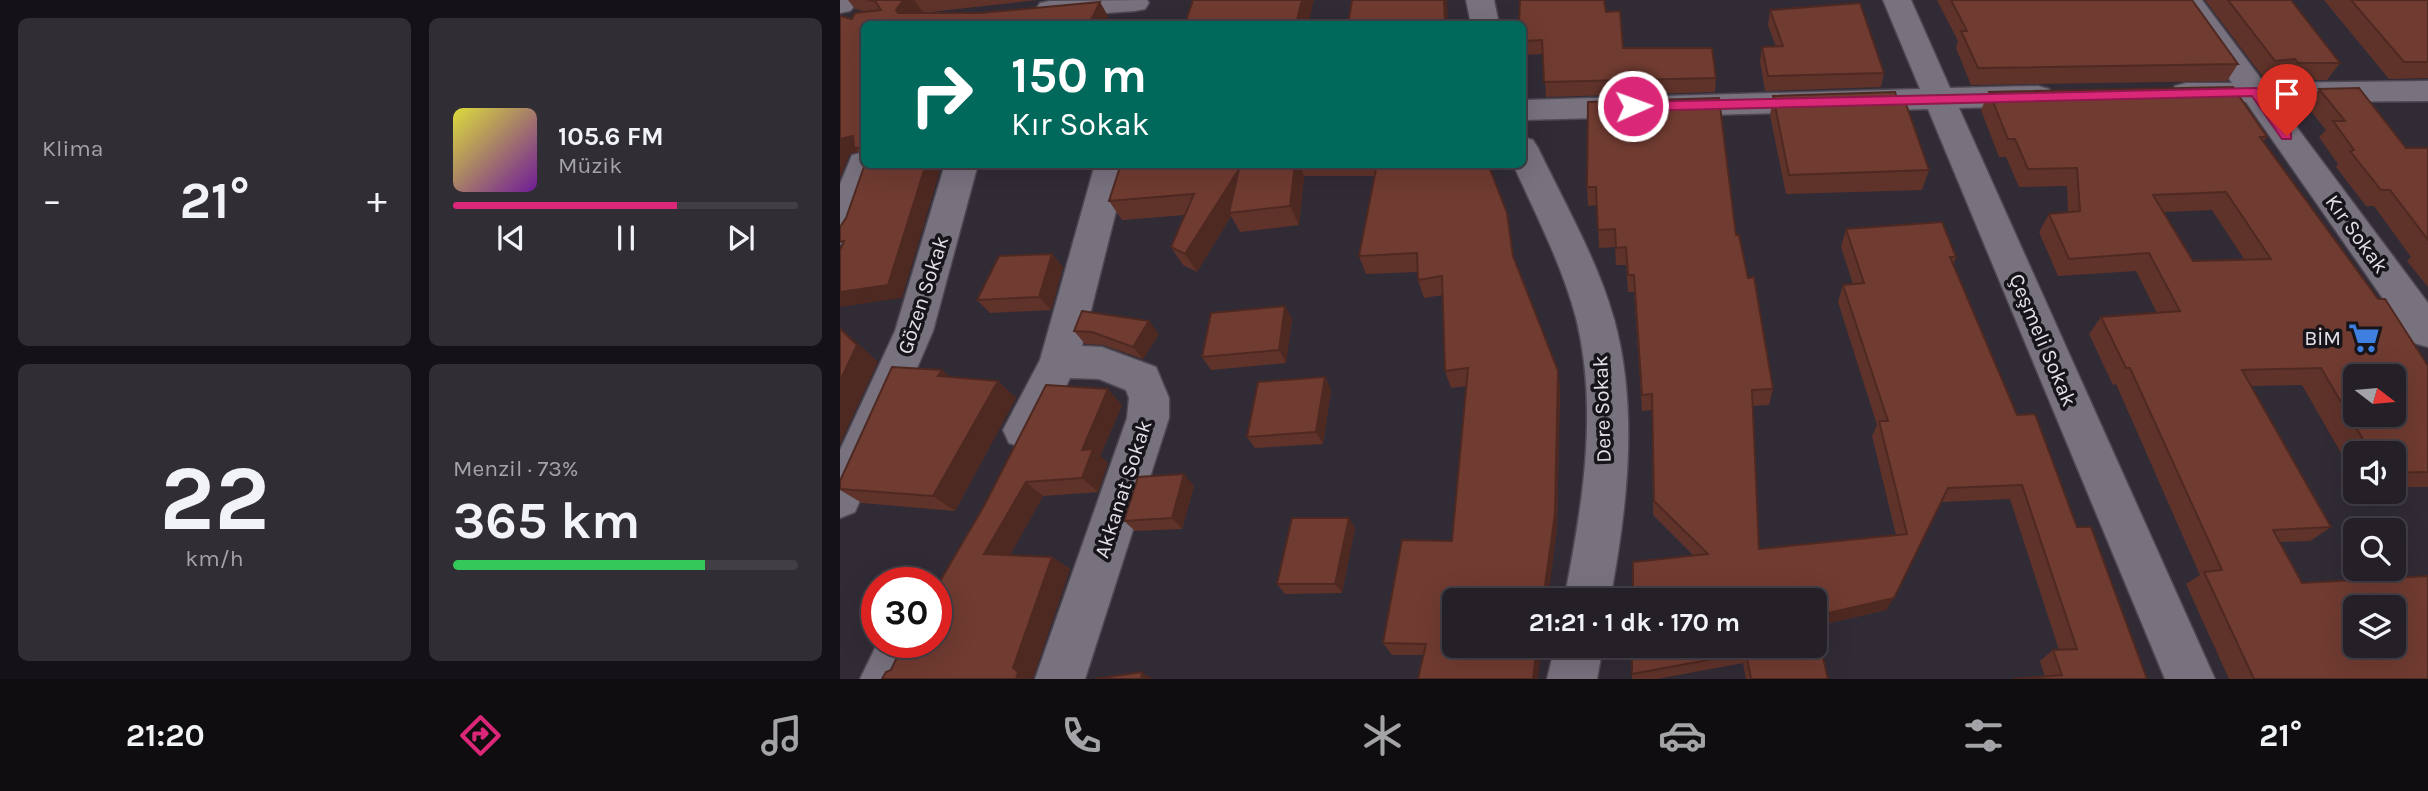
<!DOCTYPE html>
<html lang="tr">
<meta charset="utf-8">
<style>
body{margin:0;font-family:Karla,sans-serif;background:#312d34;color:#f1f3f6;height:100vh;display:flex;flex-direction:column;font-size:26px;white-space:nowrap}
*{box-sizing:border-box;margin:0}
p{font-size:23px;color:#a3a3a8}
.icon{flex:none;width:38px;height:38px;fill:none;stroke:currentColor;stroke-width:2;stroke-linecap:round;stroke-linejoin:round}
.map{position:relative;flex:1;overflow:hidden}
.panel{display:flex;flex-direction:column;gap:18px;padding:18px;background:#141216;width:840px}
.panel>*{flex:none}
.banner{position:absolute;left:21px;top:21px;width:665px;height:147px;border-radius:10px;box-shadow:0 7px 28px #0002,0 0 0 2px #423e45;background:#00695c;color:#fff;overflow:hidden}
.needle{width:46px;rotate:106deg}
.tools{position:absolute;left:1503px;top:364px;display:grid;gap:14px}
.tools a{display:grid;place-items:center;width:63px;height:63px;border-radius:10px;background:#252028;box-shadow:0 7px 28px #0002,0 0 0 2px #423e45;font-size:35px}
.speed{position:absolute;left:21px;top:567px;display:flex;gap:14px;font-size:35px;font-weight:700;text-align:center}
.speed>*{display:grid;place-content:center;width:91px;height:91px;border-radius:50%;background:#252028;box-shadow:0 7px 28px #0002,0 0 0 2px #423e45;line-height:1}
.speed .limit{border:10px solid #d22;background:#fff;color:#111}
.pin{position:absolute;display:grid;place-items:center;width:60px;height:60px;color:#fff;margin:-72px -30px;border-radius:50% 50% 50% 0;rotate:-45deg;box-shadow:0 0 7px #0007}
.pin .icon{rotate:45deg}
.me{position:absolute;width:77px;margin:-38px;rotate:88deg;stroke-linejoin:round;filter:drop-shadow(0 0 5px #0008)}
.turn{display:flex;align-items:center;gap:24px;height:147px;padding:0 35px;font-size:32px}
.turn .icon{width:91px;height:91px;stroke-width:2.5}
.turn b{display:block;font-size:49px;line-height:60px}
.big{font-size:52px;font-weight:700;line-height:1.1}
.panel .card{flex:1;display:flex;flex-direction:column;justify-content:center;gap:10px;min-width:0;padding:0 24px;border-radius:10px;background:#312d34}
.panel .dial{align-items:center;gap:0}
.dial b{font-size:91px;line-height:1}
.song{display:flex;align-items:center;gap:21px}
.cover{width:84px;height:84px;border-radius:10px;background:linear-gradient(135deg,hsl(60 70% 55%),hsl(280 70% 35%))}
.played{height:7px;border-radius:4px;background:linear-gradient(90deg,#db2777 65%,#423e45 65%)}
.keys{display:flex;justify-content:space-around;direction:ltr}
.heat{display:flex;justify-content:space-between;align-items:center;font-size:38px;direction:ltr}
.charge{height:10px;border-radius:5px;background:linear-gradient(90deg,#34c759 73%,#423e45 0)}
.panel .tiles{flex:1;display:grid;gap:18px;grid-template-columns:repeat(2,1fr)}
.trip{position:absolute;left:602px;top:588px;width:385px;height:70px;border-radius:10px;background:#252028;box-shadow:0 7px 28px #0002,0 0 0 2px #423e45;font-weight:700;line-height:70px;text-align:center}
.dock{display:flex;height:112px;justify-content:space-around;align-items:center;background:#0f0d10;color:#a3a3a8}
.dock .icon{width:49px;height:49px}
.dock .current{color:#db2777}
.dock b{font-size:32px;color:#f1f3f6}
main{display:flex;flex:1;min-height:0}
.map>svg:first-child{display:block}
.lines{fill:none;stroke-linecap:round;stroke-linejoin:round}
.minor-casing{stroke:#4e4852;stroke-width:3}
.secondary-casing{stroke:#4e4852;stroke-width:3}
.minor{fill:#78717e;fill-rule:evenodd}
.secondary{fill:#78717e;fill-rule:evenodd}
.wall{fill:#60332a;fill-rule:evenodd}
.shaded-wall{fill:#4e2922}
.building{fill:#703b31;stroke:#4e2922;stroke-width:2;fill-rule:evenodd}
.route{fill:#db2777;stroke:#8e194d;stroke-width:2}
.labels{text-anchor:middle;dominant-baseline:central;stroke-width:7;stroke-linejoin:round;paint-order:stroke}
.street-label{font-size:21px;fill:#e4e0e8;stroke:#17151a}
.poi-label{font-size:21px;fill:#e4e0e8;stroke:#17151a;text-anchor:end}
</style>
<main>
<section class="panel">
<div class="tiles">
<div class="card"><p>Klima</p>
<div class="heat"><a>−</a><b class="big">21°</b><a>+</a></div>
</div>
<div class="card">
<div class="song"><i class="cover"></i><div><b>105.6 FM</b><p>Müzik</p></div></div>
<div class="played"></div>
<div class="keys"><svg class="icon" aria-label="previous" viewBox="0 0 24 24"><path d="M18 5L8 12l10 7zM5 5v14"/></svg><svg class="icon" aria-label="pause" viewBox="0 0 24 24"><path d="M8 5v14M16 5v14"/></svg><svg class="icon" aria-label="next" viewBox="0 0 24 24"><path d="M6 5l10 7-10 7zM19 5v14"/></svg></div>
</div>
<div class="card dial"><b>22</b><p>km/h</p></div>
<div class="card"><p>Menzil · 73%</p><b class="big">365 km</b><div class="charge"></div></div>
</div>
</section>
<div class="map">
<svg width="1588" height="679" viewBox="0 0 1588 679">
<rect width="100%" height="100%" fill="#312b36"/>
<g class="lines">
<defs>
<g id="minor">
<path d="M307 0 309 3 305 9 295 11 210 17 200 15 196 9 200 3 210 1Z"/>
<path d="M626 0H654L659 24H631Z"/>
<path d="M1043 0H1071L1110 88 1198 86 1209 89 1213 96 1209 103 1198 106 1119 108 1375 679H1325L1088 109 682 120V100L1080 89Z"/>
<path d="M1334 0H1362L1424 83 1588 81V101L1438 102 1588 303V347L1574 343 1406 102 1346 103 1335 100 1331 93 1335 86 1346 83H1392Z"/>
<path d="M682 137 693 140 698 148C725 204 757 259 774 319 799 410 787 509 770 600H724C742 508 759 411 736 318 722 265 696 215 673 164H682Z"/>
<path d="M24 152V164H40L18 231 12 240 0 244V184L12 155Z"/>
<path d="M105 164H138L93 331 15 512 0 518V450L55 331Z"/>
<path d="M255 164H288L242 346 262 347 316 367 329 398V418L245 679H195L287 418 289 398 286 390 259 379 230 378 199 443 184 448 169 443 163 430 200 360Z"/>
<path d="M38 642H89L72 679H20Z"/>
<path d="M715 646H763L757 679H707Z"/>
</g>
<path id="secondary" d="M0 0H20L10 11 0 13Z"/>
</defs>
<!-- minor casing -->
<use href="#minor" class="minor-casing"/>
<!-- secondary casing -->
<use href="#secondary" class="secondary-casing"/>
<!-- minor -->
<use href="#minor" class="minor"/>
<!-- secondary -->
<use href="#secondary" class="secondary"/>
</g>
<!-- wall -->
<g class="wall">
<path d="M8 0H197L82 13 268 16 24 24V159L18 152 10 154 12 19 27 12 15 9Z"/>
<path d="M1097 0H1352L1398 64 1387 81 1131 85 1116 48 1118 41Z"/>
<path d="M1365 0H1451L1500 63 1487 80H1446L1443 76 1423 77Z"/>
<path d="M1484 0H1588V78L1549 79Z"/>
<path d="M930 10 1044 73 1041 87 925 91 920 61 922 47H936L928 25Z"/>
<path d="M766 12 783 48 876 78 875 92 706 97 703 54 682 55V24Z"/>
<path d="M1479 89 1566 148H1588V287L1567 261 1571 257 1534 206H1526L1496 167 1498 164 1479 137 1486 130 1466 105Z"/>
<path d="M1149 92 1427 137 1423 142 1588 366V487H1554V453H1516V479L1462 385 1411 386 1491 527 1470 541 1440 542 1462 583 1588 679H1389L1346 584 1360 575 1276 384 1273 385 1249 334 1261 317 1317 313 1296 271 1218 276 1199 232 1209 214 1228 212 1227 186 1179 187 1166 157H1159L1141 110ZM1372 210 1404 259 1353 261 1324 212Z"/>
<path d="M933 96 1059 104 1089 170 1082 190 946 194 930 115Z"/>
<path d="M748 102 896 235 908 278 933 389 929 405 912 406 919 549 1056 535 1032 436 1037 425 998 302 1003 285 1013 284 1001 247 1006 229 1116 257 1113 265 1177 415 1237 527 1307 679 1205 677 1200 661 1213 650H1219L1170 499 1101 502 1054 598 1046 610 976 626 988 679H906L903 663 817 679H792V674L854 556 813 515 812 410 802 411 794 292H788L786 265H776L775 247 759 248 757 205 748 206 747 187Z"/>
<path d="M281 164H648L674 258 718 371 720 388 717 529 584 655H552L543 643 612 541 627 386 611 388 605 371 603 295 584 298 578 280V272L526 274 519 256 535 176H464L459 225 400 232 391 216 357 272 343 265 331 247 345 215 282 220 269 201Z"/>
<path d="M212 254 223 267 211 310 150 313 137 300Z"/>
<path d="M445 306 452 319 446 363 371 370 362 357Z"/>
<path d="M234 331 319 334 303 359 263 345 245 344Z"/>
<path d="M102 370 110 377 158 381 176 398 115 511 22 503 0 490V489Z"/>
<path d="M485 377 491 390 483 444 415 448 407 437Z"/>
<path d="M282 405 260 456 268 463 258 492 203 496 170 555 212 557 230 569 193 678 51 670 96 642 144 506Z"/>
<path d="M354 486 342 529 295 531 284 521Z"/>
<path d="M515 528 502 593 445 594 437 584Z"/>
</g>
<!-- shaded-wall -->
<g class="shaded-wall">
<path d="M67 0H74L83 12 66 24 56 10 62 2Z"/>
<path d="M462 0H474L468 24H456Z"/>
<path d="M604 0H607L608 24H605Z"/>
<path d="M260 2 268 16 264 24H249Z"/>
<path d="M13 136 14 148 18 152 10 154 0 178V139Z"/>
<path d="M86 164H102L62 298 0 307V292Z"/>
<path d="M455 164H459L464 176 459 225 450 206Z"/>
<path d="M399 169 389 213 391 216 357 272 345 254Z"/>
<path d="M212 254 223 267 211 310 199 297Z"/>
<path d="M445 306 452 319 446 363 439 350Z"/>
<path d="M309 321 319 334 303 359 293 347Z"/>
<path d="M0 327 38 362 0 444Z"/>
<path d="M102 370 122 388 98 376Z"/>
<path d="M718 371 720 388 717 529 708 600H703Z"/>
<path d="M485 377 491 390 483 444 476 432Z"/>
<path d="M158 381 176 398 115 511 93 496Z"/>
<path d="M268 389 282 405 260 456 268 463 258 492 242 478V450Z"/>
<path d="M344 474 354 486 342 529 332 518Z"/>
<path d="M186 482 203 496 164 566 144 554Z"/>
<path d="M509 518 515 528 502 593 495 584Z"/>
<path d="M212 557 230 569 193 678 194 679H176L173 668Z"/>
<path d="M1054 598 1046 610 975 626V616Z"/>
<path d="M697 646H702L698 679H693Z"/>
<path d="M302 672 313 679H301Z"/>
</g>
<!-- building -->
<g class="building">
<path d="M27 0H67L62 2 56 10 58 13H140L260 2 249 24H24V148H14L13 136 0 139V16L12 19 15 13 41 10 35 1Z"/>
<path d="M353 0H462L456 24H345Z"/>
<path d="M512 0H604L605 24H508Z"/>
<path d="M680 0H764L766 12 780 11 783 48H872L876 78 704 82 702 40 682 41V24H679Z"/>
<path d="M1111 0H1352L1398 64 1138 68 1121 31H1127Z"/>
<path d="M1388 0H1451L1500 63H1458L1455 59 1435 61Z"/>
<path d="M1511 0H1588V62H1564Z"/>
<path d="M1020 3 1044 73 928 76 922 47 943 46 930 10Z"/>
<path d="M1393 87 1427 137H1420L1538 299H1545L1588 366V472L1554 473V453H1531L1481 368 1402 370 1491 527 1433 530 1462 583 1588 576V679H1414L1364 572 1382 570 1290 368H1286L1261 317 1340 311 1309 253 1229 259 1209 214 1240 211 1237 168 1188 169 1175 139H1168L1149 92ZM1386 192 1431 259 1353 261 1313 195ZM1516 376H1554V415H1516ZM1516 607H1554V646H1516Z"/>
<path d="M1519 88 1566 148H1588V240L1550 190H1541L1510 151 1514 150 1493 121H1505L1479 89Z"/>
<path d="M1055 92 1059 104H1066L1089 170 949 175 933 96Z"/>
<path d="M879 98 896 235H899L908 278 914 277 933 389 912 390 919 549 1067 534 1039 421H1048L1003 285 1024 283 1006 229 1102 222 1116 257H1110L1177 415 1195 414 1237 527H1251L1307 679H1173L1222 675 1213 650 1237 649 1182 485 1108 488 1054 598 975 616V600H793V562L868 554 814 501 812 394 802 395 794 275H788L786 247 776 248 775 229 758 230 756 187H747L748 102Z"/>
<path d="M25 164H86L48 285 0 292V251L4 241 0 242V227L6 218Z"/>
<path d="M281 164H455L450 206 389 213 399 169 345 254 331 247 354 194 269 201Z"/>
<path d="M537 164H648L667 213 673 256 718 371 715 514 703 600H614V646H697L693 679H578L586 644 543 643 562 540 612 541 628 368 605 371 602 276 578 280 577 253 519 256Z"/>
<path d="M212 254 199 297 137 300 159 256Z"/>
<path d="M445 306 439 350 362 357 371 313Z"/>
<path d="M242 311 309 321 293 347 252 332 234 331Z"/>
<path d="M0 329 17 345 0 381Z"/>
<path d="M52 367 102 370 98 376 158 381 93 496 0 489V481Z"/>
<path d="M485 377 476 432 407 437 418 382Z"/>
<path d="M206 385 268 389 242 450 253 449 242 478 186 482 144 554 212 557 173 668 178 672 176 679H42L46 672 51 670 64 642H96V588L144 506Z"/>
<path d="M344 474 332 518 284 521 298 477Z"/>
<path d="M452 518H509L495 584H437Z"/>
<path d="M975 623 988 679H911L906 653 792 674V646H975Z"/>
<path d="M302 672 301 679H255Z"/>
</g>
<!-- route -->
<path class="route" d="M1415 88 1420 89 1451 132V139H1442L1412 96 793 111 787 106 793 102Z"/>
<!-- icons -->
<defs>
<symbol id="supermarket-bare" viewBox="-9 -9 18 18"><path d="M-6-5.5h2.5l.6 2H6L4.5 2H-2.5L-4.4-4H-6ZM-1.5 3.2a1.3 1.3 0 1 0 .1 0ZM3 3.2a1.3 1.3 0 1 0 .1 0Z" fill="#3f7fe0" stroke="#17151a" stroke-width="2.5" paint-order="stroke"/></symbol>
</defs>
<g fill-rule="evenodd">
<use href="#supermarket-bare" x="1502" y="316" width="44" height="44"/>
</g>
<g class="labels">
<!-- street labels -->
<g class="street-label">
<text transform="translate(1517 234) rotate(54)">Kır Sokak</text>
<text transform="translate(83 295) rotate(-72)">Gözen Sokak</text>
<text transform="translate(1203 340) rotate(67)">Çeşmeli Sokak</text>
<text transform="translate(762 409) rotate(-92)">Dere Sokak</text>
<text transform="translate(283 489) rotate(-72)">Akkanat Sokak</text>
</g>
<!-- poi labels -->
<g class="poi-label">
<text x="1501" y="338">BİM</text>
</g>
</g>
</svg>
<div class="tools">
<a><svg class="needle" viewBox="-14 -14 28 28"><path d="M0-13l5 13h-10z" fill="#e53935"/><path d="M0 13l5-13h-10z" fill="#a3a3a8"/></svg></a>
<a><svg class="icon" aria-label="sound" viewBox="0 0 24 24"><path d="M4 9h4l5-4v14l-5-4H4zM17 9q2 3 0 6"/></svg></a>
<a><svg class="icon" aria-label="search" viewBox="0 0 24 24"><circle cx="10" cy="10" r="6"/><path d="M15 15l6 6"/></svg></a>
<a><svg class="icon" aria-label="layers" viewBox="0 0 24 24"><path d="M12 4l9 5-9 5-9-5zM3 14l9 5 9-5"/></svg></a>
</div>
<div class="speed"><div class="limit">30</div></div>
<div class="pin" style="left:1447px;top:136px;background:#d93025"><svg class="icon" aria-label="arrive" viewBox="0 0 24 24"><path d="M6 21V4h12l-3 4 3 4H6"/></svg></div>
<svg class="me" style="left:793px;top:106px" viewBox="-20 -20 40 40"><circle r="17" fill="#db2777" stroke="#fff" stroke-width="3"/><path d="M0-11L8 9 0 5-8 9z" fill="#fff"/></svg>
<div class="trip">21:21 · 1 dk · 170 m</div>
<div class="banner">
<div class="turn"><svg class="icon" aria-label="right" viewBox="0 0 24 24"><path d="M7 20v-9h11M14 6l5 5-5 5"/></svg><div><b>150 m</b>Kır Sokak</div></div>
</div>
</div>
</main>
<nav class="dock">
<b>21:20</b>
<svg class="icon current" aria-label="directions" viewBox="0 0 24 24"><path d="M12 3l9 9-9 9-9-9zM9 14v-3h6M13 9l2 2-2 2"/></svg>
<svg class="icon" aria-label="music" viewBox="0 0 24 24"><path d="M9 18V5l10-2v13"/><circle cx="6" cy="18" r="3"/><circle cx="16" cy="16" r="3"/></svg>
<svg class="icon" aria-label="phone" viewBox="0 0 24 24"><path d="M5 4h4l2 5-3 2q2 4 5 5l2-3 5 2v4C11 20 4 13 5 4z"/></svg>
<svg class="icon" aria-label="climate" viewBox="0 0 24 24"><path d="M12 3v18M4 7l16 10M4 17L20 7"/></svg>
<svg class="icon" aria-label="car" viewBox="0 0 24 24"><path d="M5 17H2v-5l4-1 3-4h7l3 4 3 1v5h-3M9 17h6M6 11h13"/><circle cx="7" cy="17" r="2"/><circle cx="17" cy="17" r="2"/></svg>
<svg class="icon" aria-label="filters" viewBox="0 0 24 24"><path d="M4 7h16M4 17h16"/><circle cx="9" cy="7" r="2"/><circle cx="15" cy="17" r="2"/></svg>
<b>21°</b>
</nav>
